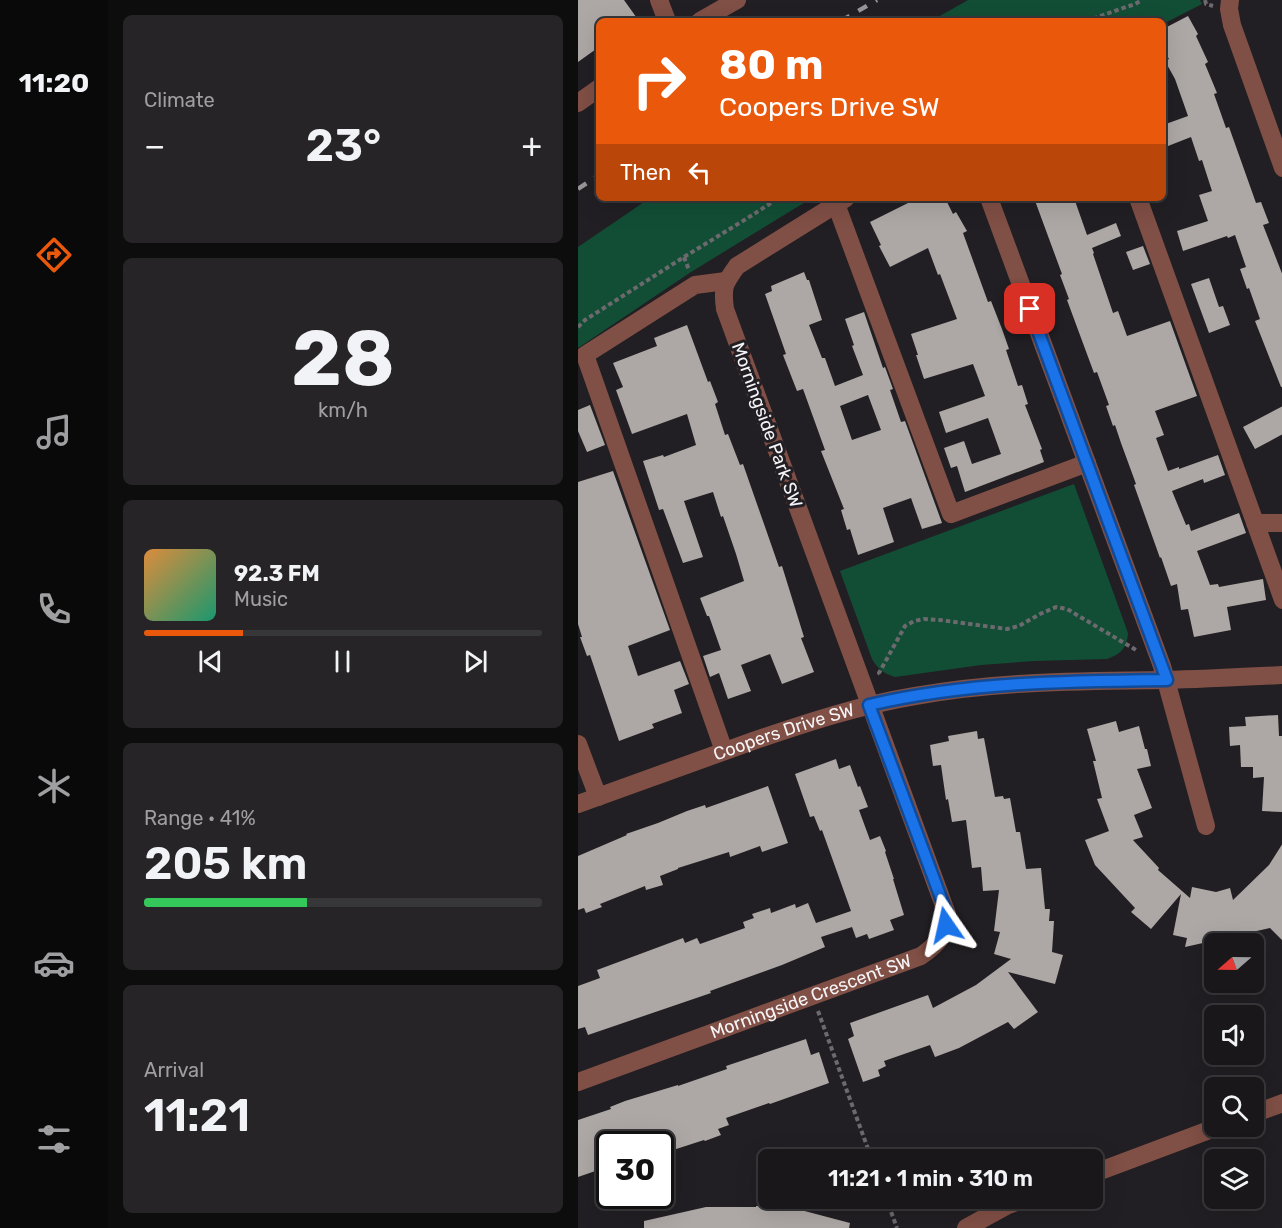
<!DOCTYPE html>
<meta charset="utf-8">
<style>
body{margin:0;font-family:Rubik,sans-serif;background:#262427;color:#f1f3f6;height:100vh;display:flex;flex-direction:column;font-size:22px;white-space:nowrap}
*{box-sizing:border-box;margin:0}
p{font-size:20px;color:#9f9fa2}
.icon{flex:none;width:33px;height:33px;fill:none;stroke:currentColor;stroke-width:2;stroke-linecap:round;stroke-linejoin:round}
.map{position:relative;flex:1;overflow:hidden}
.side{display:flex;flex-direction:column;gap:15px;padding:15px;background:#0e0d0e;width:470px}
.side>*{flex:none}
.top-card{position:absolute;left:18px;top:18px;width:570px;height:183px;border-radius:9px;box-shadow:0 6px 24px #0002,0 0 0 2px #373639;background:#ea580c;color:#fff;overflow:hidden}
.needle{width:39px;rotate:250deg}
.controls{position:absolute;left:626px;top:933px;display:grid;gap:12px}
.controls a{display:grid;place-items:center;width:60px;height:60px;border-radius:9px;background:#19171a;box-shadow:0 6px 24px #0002,0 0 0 2px #373639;font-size:30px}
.speed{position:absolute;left:18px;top:1131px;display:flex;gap:12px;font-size:30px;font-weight:700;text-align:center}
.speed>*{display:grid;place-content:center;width:78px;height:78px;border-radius:50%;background:#19171a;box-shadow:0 6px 24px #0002,0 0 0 2px #373639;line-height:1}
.speed .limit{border:3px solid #111;border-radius:9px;background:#fff;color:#111}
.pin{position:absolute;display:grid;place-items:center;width:51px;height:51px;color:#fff;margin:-26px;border-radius:12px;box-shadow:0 3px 9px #0006}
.me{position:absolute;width:66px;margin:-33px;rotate:349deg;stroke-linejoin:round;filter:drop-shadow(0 0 4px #0008)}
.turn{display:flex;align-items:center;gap:21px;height:126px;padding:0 24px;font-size:27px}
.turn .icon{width:78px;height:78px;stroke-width:2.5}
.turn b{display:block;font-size:42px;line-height:51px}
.then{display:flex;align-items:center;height:57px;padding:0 24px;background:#0003;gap:12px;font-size:22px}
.big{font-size:45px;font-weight:600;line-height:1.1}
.side .tile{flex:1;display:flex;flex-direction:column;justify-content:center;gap:9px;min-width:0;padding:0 21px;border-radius:9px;background:#262427}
.side .dial{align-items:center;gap:0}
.dial b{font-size:78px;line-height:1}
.song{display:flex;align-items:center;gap:18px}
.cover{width:72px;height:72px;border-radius:9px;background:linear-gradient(135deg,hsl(30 70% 55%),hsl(160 70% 35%))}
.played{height:6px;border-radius:3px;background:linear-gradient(90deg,#ea580c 25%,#373639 25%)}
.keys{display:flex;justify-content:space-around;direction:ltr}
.heat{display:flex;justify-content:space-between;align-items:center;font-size:33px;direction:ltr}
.charge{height:9px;border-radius:4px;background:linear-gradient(90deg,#34c759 41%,#373639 0)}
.trip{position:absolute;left:180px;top:1149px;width:345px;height:60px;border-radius:9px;background:#19171a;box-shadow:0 6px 24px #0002,0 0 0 2px #373639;font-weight:600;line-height:60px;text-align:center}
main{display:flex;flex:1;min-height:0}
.dock{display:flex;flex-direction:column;width:108px;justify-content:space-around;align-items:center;background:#0a090a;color:#9f9fa2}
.dock .icon{width:42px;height:42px}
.dock .current{color:#ea580c}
.dock b{font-size:27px;color:#f1f3f6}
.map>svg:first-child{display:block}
.green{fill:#124e35}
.building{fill:#ada8a5;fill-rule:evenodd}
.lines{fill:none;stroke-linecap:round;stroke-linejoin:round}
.path{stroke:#6c6a6e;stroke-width:4;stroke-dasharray:4.5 3;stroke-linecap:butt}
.minor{stroke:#804f45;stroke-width:18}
.rail{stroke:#98969a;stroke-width:4.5;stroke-dasharray:10 10;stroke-linecap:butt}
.route-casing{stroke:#114b97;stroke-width:15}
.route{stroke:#1a73e8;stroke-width:10}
.labels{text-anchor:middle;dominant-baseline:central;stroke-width:6;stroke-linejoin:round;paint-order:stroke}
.street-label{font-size:18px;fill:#f5f4f7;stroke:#211f23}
</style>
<main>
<nav class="dock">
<b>11:20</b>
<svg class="icon current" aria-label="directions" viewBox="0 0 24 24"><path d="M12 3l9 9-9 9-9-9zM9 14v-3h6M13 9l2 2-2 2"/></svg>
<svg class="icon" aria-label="music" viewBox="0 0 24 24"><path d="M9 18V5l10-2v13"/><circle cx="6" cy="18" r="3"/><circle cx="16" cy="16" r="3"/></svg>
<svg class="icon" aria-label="phone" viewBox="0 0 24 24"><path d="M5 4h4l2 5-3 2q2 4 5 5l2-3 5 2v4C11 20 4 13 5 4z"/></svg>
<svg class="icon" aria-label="climate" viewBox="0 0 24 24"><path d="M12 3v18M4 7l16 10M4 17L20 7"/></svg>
<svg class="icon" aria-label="car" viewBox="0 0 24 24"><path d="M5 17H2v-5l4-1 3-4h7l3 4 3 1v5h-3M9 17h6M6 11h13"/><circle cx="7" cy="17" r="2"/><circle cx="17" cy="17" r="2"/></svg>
<svg class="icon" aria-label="filters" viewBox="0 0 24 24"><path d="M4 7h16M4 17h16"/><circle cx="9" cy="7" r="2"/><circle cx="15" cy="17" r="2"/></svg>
</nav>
<section class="side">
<div class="tile"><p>Climate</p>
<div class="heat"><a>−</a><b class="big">23°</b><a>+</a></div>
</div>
<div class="tile dial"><b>28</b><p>km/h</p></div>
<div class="tile">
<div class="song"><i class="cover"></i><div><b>92.3 FM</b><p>Music</p></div></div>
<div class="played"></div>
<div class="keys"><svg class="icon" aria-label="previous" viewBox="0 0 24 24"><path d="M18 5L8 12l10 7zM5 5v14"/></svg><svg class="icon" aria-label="pause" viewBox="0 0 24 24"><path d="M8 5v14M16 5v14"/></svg><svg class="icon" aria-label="next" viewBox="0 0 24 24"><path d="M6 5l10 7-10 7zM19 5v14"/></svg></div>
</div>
<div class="tile"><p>Range · 41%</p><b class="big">205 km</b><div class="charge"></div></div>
<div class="tile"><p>Arrival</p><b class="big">11:21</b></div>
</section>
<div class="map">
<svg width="705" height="1228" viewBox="0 0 705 1228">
<rect width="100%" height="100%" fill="#211f23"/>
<!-- green -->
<g class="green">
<path d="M390 0H622L624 4 585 24V21H353Z"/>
<path d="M72 198H234L113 272 0 348V247Z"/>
<path d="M496 484 550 633C549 648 543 654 529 659L456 661 403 665 317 677C305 673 300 669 294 659L262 571Z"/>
</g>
<!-- building -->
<g class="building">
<path d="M0 0H46L61 21H21V47L0 62Z"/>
<path d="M610 16 620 34 618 36 630 62 627 64 639 93 636 94 648 128 651 127 678 203 683 202 691 223 685 225 705 276V387H703L677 321 682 319 671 288 669 289 662 269 668 267 657 235 650 238 649 236 605 251 599 231 630 221 621 195 634 191 624 160 621 161 613 137 585 148V125L610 116 597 79 587 61 591 59 585 48V29Z"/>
<path d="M327 198H367L375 214 378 212 389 231 385 233 410 302 413 301 424 329 431 349 428 350 440 386 444 385 450 404 447 405 464 449 462 450 466 462 387 492 379 466 373 468 366 448 386 441 394 464 423 454 410 418 368 433 361 412 407 396 395 364 346 379 338 355H340L333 334 379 319 362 274 360 275 350 248 312 267 301 246 303 245 292 222 330 203Z"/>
<path d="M456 198H496L509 235 538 223 543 236 514 248 516 253 515 254 535 313 540 311 549 336 592 321 619 396 577 411 586 435 578 438 590 471 601 467V469L640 455 647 475 626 483 625 479 594 491 608 525 611 524 613 531 661 513 668 533 619 551 632 585 640 584 641 587 685 579 688 600 649 607 653 630 616 637 610 609 603 610 599 584 593 586 583 557 582 558 556 485 558 484 543 443 537 425 535 426 528 406 531 405 519 372 516 373 489 300 491 299 482 275 484 274Z"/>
<path d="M565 246 572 264 555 270 548 252Z"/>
<path d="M226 272 229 280H231L244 320 231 325 244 358H247L257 386 285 375 274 346 276 345 267 319 286 312 305 368 307 367 315 389 312 390 323 422 327 421 364 523 344 529 333 498 305 508 316 542 280 555 272 529 269 530 263 510 266 509 243 451 247 450 225 389 219 391 205 355 208 354 187 294 194 291 193 286ZM290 395 303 430 274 440 262 406Z"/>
<path d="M631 278 641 307 645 306 652 325 631 333 613 284Z"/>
<path d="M109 325 130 382 132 381 140 402 137 404 147 435 150 434 162 465 165 464 201 567 204 566 226 637 223 638 236 672 204 684 192 654 163 665 173 691 150 699 141 673 132 677 125 656 143 650 131 616H129L122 598 166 581 158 554 145 516 143 517 135 492 106 501 125 557 105 563 85 509 81 510 65 461 85 455 86 457 118 445 109 414 54 434 38 390 45 387 35 363 79 346 76 338Z"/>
<path d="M12 405 27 445 9 452 0 431V410Z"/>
<path d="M705 406V434L677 449 665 427Z"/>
<path d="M35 471 92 630 50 646 60 676 102 661 111 684 96 690 104 713 74 724 76 728 41 741 12 655 9 656 2 637H4L0 624V482Z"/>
<path d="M700 715 701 736H705V812L684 811 686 777 675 778V767H663L662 745 652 746 651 727 668 726 667 717Z"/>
<path d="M538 721 541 732 561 726 567 749H569L573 766 559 769 574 808 556 815 565 837 555 840 581 868 580 870 612 898 614 887 638 892 652 888 655 900 691 865 705 843V941L692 928 607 947 609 938 595 935 603 894 573 929 553 912 557 908 517 865 507 840 531 831 519 799 524 798 515 761H518L509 729Z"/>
<path d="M399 731 400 739 406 738 417 797 425 796 426 799 432 798 438 832H442L448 869 463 868 467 909H472L471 921H476L474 952 485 955 477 984 430 972 460 1012 436 1029 430 1022 381 1048 357 1057 352 1045 306 1061 308 1066 300 1070 302 1076 285 1082 270 1039 276 1036 272 1023 350 995 355 1008 398 985 433 959 416 954 422 932 416 931 421 890 405 891 403 867 394 868 388 820 374 822 370 799 368 800 363 765 355 766 352 745 371 741 370 736Z"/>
<path d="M258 759 261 769 272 765 280 787 282 786 290 807 281 810 292 840 302 836 308 851 307 852 316 879H315L326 915 312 920 316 930 291 939 289 934 278 938 274 927 243 937 247 947 204 965 132 991 133 993 10 1035 7 1027 0 1029V986L22 978 19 970 105 938 107 943 119 938 122 944 167 928 165 922 176 918 174 914 192 908 193 913 217 904 218 908 230 903 238 923 273 911 244 830 242 831 236 816 232 817 217 774Z"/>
<path d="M190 786 210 843 184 852 182 846 152 857 151 852 100 868V869L82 876 85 885 68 890 67 886 22 904 24 907 8 913 6 908 0 910V856L49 835 48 834 80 823 109 811 127 805 128 808Z"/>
<path d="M228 1039 233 1055 241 1052 251 1083 192 1104 191 1103 148 1118 151 1125 140 1129 143 1135 127 1141 126 1140 89 1152 86 1144H32V1166L0 1177V1120L33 1109 32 1107 47 1101 100 1085V1086L149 1069 148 1066Z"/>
<path d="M178 1206 219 1209 272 1223 271 1228H66V1221L128 1207H178Z"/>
</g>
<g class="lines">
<!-- path -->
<g class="path">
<path d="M627 0 628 4 635 6"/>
<path d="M508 21 557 4 564 0"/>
<path d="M106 257 111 270"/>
<path d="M0 327 7 320 106 257 168 219 201 198"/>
<path d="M302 674 301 673 327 626 336 621 346 619 362 620 429 629 441 626 462 614 478 607 489 609 558 650"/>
<path d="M240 1011 294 1160"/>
<path d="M308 1198 319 1228"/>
</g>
<!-- minor -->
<g class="minor">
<path d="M81 0 89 21"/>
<path d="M652 0 651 9 654 25 705 168"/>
<path d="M122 21 159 0"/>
<path d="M0 103 21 88"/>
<path d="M411 198 584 666 628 826"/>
<path d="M560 198 705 600"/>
<path d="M258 204 373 514 509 463"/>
<path d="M677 523H705"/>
<path d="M0 744 20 797"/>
<path d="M146 751 7 355 117 285 148 281"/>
<path id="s1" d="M0 804C58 783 117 762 175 741 228 723 282 705 337 696 419 681 503 681 586 680 626 679 665 677 705 675"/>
<path id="s2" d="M0 1082 343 956C360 944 367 936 369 914L147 309C144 287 146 284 159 266L268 198"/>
<path d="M675 1114 705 1103"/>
<path d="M514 1174 642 1126"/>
<path d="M388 1228 428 1206 448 1198"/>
</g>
<!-- rail -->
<g class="rail">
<path d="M263 21 299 0"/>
<path d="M0 189 21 175"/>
</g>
</g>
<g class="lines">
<defs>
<path id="route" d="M368 925 369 914 291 705C389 682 489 681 589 680L452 309"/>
</defs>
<!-- route casing -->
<use href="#route" class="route-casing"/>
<!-- route -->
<use href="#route" class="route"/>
</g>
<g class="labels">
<!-- street labels -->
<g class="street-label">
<text transform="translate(189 425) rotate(70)">Morningside Park SW</text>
<text stroke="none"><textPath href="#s1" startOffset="218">Coopers Drive SW</textPath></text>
<text stroke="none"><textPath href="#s2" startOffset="248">Morningside Crescent SW</textPath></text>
</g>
</g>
</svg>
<div class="controls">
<a><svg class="needle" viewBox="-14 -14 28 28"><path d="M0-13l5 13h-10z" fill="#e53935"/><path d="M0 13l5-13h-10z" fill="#9f9fa2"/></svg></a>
<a><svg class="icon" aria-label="sound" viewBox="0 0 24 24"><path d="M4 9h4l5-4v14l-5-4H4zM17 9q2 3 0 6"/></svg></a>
<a><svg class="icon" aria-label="search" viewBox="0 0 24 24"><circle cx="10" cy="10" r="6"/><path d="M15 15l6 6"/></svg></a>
<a><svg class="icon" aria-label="layers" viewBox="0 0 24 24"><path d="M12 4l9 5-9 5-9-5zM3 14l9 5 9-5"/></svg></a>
</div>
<div class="speed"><div class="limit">30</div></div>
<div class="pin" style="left:452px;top:309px;background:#d93025"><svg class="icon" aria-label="arrive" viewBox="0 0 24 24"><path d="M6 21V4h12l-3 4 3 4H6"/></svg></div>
<svg class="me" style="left:368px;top:925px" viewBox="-20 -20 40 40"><path d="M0-17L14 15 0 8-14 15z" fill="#1a73e8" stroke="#fff" stroke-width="4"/></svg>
<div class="trip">11:21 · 1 min · 310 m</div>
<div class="top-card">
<div class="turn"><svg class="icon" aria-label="right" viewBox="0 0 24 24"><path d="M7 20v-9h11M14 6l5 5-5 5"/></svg><div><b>80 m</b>Coopers Drive SW</div></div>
<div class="then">Then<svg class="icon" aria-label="left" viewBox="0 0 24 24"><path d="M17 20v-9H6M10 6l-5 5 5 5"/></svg></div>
</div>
</div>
</main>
